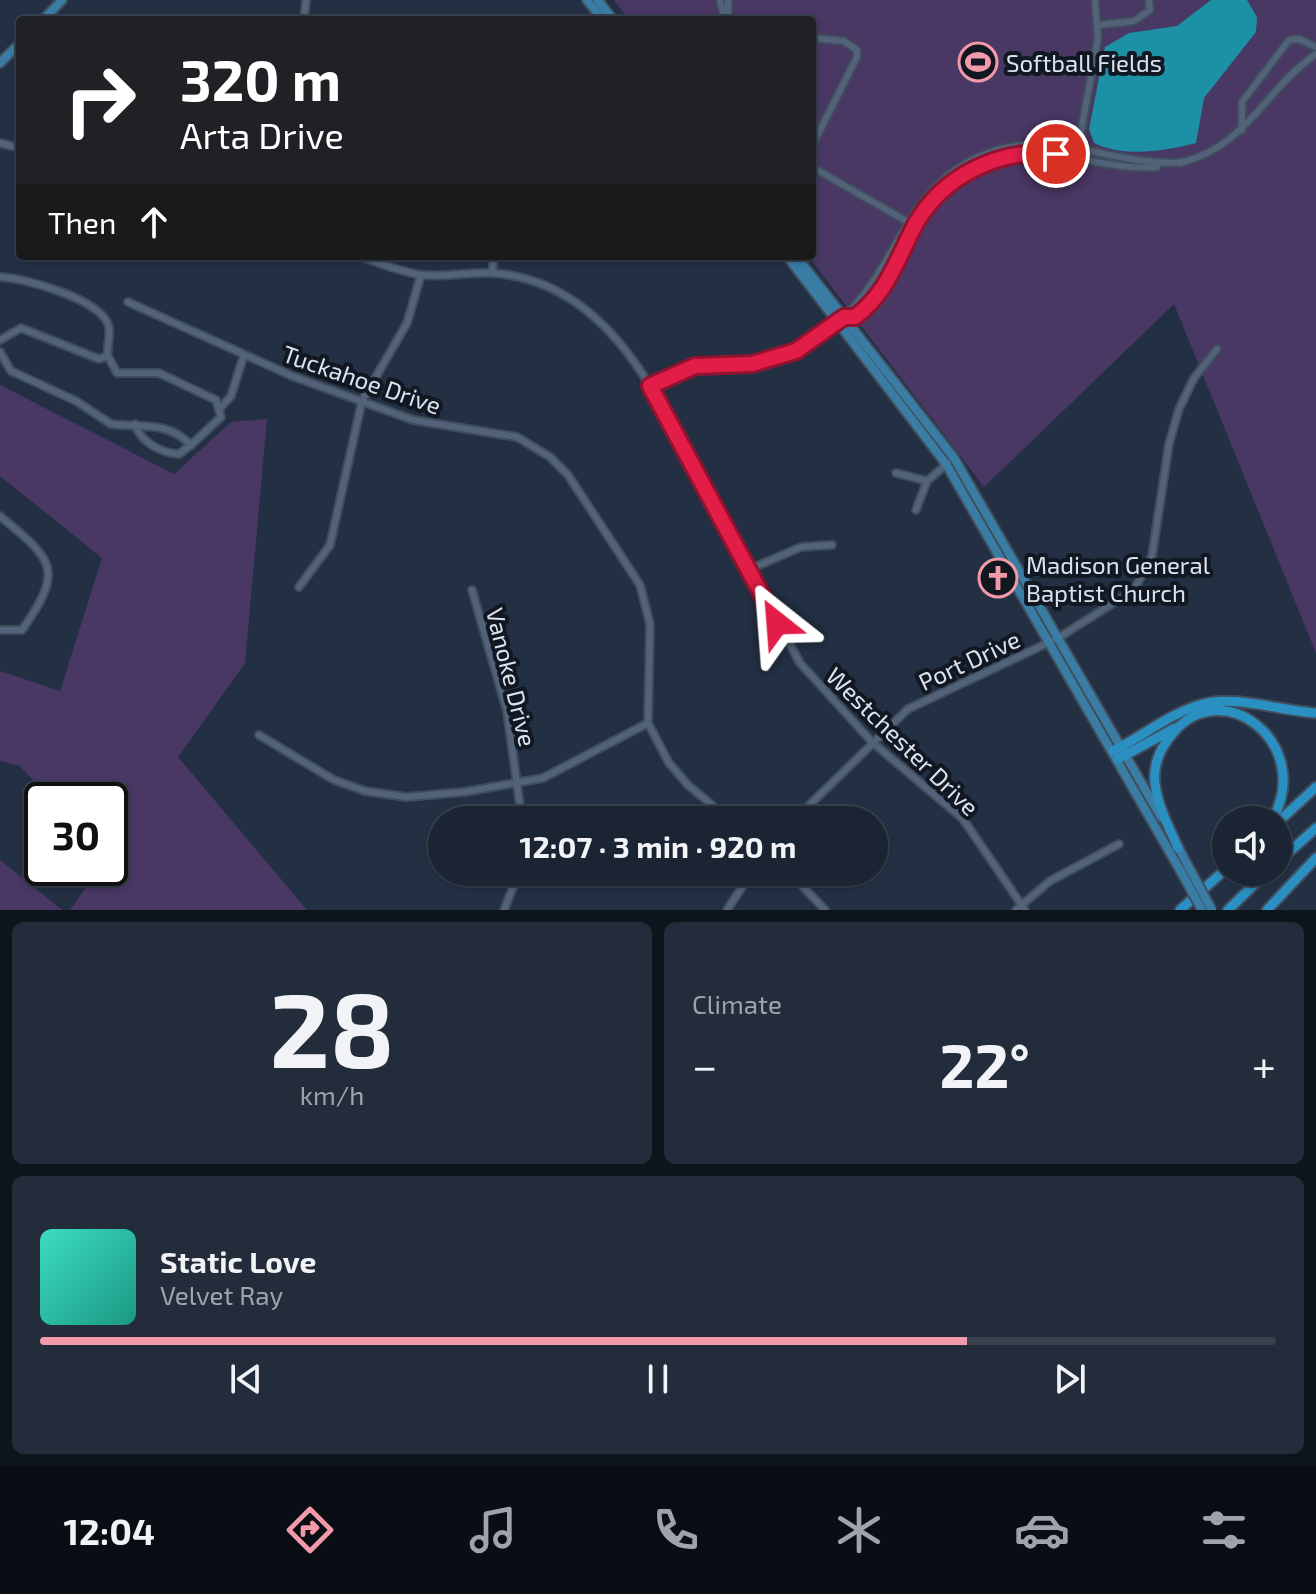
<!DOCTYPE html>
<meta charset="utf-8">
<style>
body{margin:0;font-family:"Exo 2",sans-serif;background:#232c3b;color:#f1f3f6;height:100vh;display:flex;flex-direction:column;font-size:30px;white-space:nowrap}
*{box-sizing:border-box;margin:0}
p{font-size:26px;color:#9fa4ac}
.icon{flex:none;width:44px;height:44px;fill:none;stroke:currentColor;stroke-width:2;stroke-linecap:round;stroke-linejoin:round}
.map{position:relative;height:910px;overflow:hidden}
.details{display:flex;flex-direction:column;gap:12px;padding:12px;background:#0e141c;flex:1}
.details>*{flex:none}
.banner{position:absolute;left:16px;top:16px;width:800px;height:244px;border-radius:8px;box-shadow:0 2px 6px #0004,0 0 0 2px #38414e;background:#202124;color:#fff;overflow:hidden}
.tools{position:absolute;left:1212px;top:806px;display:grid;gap:16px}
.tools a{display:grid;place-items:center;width:80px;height:80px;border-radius:50%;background:#1a2433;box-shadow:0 2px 6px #0004,0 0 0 2px #38414e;font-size:40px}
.speed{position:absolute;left:24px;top:782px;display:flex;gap:16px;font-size:40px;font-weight:700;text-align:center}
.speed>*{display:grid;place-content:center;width:104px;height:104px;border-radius:50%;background:#1a2433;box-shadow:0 2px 6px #0004,0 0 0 2px #38414e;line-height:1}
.speed .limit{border:4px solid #111;border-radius:12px;background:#fff;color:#111}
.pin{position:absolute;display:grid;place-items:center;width:68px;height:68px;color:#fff;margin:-34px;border:4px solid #fff;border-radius:50%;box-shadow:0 2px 8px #0007}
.me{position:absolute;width:88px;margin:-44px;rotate:332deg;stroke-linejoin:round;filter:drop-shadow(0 0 6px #0008)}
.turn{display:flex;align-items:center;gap:28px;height:168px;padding:0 32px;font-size:36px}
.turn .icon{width:104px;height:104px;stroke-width:2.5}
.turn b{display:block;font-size:56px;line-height:68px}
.then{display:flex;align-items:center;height:76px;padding:0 32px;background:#0003;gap:16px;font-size:30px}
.big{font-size:60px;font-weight:700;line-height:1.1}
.details .card{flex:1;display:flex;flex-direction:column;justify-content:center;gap:12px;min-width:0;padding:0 28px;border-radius:12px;background:#232c3b}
.details .dial{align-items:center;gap:0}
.dial b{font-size:104px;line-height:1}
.song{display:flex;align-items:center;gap:24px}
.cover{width:96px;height:96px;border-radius:12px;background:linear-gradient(135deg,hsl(170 70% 55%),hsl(170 70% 35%))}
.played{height:8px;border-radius:4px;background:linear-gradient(90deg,#f39aaa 75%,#38414e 75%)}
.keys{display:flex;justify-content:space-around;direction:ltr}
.heat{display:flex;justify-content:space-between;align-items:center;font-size:44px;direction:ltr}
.details .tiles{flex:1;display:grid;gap:12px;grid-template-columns:1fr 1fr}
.card:last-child{grid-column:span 2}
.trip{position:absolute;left:428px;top:806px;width:460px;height:80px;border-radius:40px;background:#1a2433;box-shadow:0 2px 6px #0004,0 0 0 2px #38414e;font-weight:700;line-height:80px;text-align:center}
.dock{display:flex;height:128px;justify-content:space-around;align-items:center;background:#0a0e14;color:#9fa4ac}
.dock .icon{width:56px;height:56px}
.dock .active{color:#f39aaa}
.dock b{font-size:36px;color:#f1f3f6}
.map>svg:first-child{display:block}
.green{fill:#493764}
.water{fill:#1c90a4}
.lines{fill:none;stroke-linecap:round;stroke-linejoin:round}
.minor-casing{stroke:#414d5d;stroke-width:10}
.major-casing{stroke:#414d5d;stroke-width:12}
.highway-casing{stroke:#414d5d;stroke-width:13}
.minor{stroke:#526278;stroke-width:6}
.major{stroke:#3a7da4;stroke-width:8}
.highway{stroke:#2a8fc1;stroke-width:9}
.major-bridge-casing{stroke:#414d5d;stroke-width:12;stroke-linecap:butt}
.major-bridge{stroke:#3a7da4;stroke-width:8}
.route-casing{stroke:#92132f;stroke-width:20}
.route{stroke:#e11d48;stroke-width:14}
.labels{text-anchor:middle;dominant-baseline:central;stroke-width:8;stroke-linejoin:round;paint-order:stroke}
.poi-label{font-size:24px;fill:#dae3f0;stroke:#121821;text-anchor:start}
.street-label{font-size:24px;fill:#dae3f0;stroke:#121821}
</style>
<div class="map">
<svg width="1316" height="910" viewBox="0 0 1316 910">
<rect width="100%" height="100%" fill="#233044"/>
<!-- green -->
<g class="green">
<path d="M614 0H1316V653L1174 304 984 487 808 256H812V20H629Z"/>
<path d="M0 385 174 474 231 422 267 419 245 663 178 757 307 910H70L100 868H110V800H51L20 766 0 761V671L60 691 102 558 0 476Z"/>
<path d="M0 860 62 910H0Z"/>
</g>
<!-- water -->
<path class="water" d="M1211 0H1247L1257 17 1256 32 1204 98 1196 143C1166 151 1124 158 1094 143L1089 129 1105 47 1129 33 1177 26Z"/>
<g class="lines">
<defs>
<g id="minor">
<path d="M720 0 725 20"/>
<path d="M728 0V20"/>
<path d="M304 20 306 0"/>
<path d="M1099 25 1134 21 1150 10 1149 0"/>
<path d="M812 38 844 41 857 50V57L812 146"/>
<path d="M1242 130V102L1289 40 1299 39 1316 47"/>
<path d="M0 143 20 148"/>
<path d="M1078 148 1098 38 1095 0"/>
<path d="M1180 163C1248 146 1264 90 1316 54"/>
<path d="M812 167 908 222"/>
<path d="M358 256C378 262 402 273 423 275 445 277 469 272 491 273 564 277 615 328 650 386L800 663 872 742 963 819 1025 910"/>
<path d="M492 273 494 256"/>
<path d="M0 277C26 278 98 299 108 324 112 334 106 345 108 356L99 359 21 328 0 340"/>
<path d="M128 302 292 376 413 420 517 437 550 457 568 475 640 585 650 624 648 723 669 763 688 785 730 820"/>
<path d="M844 317C885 316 899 254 915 225 927 204 946 186 966 173 1035 130 1087 172 1157 167"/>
<path d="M0 352 11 371 76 401 111 424C140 428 167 420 191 445L179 454C161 453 140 442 135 424"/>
<path d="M108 356 117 373H159L216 400 221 417 191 445"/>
<path d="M650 386C664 380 680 371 695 367 712 362 732 366 749 364 778 361 804 347 827 331 902 277 898 179 998 150 1061 131 1120 168 1184 162"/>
<path d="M221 407 231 396 244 355"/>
<path d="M896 473 927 481"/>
<path d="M916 510 927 481 948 463"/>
<path d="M0 516C53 560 65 569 22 630H0"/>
<path d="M748 570 801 547 832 545"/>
<path d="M299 587 330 545 362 401 407 323 421 275"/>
<path d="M472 590 507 711 522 820"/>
<path d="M259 735 334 780 365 791 406 797 464 792 543 778 648 723"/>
<path d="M794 820 908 709 1058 638 1134 590 1152 556 1169 444 1179 409 1194 378 1217 349"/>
<path d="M789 872 825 910"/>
<path d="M504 910 519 872"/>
<path d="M727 910 752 872"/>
<path d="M1016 910 1050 881 1119 844"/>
</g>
<g id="major">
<path d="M587 0 603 20"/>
<path d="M598 0 613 20"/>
<path d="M43 20 62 0"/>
<path d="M0 63 20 43"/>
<path d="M787 256 946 464 1180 870"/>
<path d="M796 256 954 458 1161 817"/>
<path d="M1176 843 1187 864"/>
</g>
<g id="highway">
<path d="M1113 751C1143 736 1170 713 1203 704 1237 695 1281 711 1316 713"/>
<path d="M1118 759 1175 728"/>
<path d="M1278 822 1316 787"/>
<path d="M1178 848C1169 827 1158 807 1155 784 1153 767 1159 751 1169 738 1219 669 1316 743 1272 820"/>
<path d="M1278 862 1316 828"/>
<path d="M1180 910 1226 869"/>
<path d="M1228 910 1267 872"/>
<path d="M1267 910 1316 858"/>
</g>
</defs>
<!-- minor casing -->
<use href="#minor" class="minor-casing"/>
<!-- major casing -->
<use href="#major" class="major-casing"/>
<!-- highway casing -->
<use href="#highway" class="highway-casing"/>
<!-- minor -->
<use href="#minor" class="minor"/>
<!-- major -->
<use href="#major" class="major"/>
<!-- highway -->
<use href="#highway" class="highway"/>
<defs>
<g id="major-bridge">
<path d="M1187 864 1212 910"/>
<path d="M1180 870 1202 910"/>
</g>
</defs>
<!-- major-bridge casing -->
<use href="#major-bridge" class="major-bridge-casing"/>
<!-- major-bridge -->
<use href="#major-bridge" class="major-bridge"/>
</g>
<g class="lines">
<defs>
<path id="route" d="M777 623 650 386 695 366 752 364 796 351 844 317H855C888 292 897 259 915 225 943 175 1000 148 1056 154"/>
</defs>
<!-- route casing -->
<use href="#route" class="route-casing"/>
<!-- route -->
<use href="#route" class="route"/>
</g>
<!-- icons -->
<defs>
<symbol id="stadium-ring" viewBox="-11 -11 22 22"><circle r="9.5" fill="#121821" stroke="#f39aaa" stroke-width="1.5"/><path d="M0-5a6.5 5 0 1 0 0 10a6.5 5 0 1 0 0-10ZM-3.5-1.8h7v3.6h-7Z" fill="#f39aaa"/></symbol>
<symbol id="church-ring" viewBox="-11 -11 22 22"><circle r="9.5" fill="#121821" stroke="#f39aaa" stroke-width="1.5"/><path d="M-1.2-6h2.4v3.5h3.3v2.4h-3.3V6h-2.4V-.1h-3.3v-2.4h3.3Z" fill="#f39aaa"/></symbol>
</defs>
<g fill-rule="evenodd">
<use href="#stadium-ring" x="956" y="40" width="44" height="44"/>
<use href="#church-ring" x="976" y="556" width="44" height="44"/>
</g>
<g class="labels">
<!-- poi labels -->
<g class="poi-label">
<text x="1006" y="62">Softball Fields</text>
<text x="1026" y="564">Madison General<tspan x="1026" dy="28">Baptist Church</tspan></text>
</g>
<!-- street labels -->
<g class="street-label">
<text transform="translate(362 379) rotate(19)">Tuckahoe Drive</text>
<text transform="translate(969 660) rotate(-25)">Port Drive</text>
<text transform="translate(512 677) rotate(76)">Vanoke Drive</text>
<text transform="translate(903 741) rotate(44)">Westchester Drive</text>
</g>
</g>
</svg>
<div class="tools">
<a><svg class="icon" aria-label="sound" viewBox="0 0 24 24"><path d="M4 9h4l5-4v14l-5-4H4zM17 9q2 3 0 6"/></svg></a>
</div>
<div class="speed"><div class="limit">30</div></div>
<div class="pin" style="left:1056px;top:154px;background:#d93025"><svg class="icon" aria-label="arrive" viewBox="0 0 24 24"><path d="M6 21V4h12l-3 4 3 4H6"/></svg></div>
<svg class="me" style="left:777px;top:623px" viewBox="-20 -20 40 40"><path d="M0-17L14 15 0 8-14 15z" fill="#e11d48" stroke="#fff" stroke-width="4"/></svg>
<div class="trip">12:07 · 3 min · 920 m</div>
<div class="banner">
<div class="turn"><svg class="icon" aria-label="right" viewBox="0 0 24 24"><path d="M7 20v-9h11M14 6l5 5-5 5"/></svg><div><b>320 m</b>Arta Drive</div></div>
<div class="then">Then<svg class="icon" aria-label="ahead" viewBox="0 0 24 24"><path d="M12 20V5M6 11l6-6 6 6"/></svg></div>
</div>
</div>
<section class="details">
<div class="tiles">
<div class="card dial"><b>28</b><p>km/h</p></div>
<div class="card"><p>Climate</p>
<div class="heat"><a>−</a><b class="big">22°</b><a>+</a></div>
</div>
<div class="card">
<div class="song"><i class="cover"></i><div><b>Static Love</b><p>Velvet Ray</p></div></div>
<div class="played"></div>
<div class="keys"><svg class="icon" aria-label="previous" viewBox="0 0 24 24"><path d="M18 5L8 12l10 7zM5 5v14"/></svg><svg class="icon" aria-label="pause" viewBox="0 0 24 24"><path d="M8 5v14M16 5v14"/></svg><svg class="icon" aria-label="next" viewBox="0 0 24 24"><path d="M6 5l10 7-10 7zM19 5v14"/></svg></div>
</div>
</div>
</section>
<nav class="dock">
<b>12:04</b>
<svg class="icon active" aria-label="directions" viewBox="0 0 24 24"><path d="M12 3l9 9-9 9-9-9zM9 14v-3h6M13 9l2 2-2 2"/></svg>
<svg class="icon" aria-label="music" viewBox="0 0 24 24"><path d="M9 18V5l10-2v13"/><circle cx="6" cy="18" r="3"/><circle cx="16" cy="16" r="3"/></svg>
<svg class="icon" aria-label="phone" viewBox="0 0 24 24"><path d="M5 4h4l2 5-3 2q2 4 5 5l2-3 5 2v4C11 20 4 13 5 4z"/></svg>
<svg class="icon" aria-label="climate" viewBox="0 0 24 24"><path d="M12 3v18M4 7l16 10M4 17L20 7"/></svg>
<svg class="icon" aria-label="car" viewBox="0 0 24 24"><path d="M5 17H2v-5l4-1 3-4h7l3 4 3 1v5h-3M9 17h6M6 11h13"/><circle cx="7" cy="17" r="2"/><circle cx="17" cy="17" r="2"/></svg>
<svg class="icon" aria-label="filters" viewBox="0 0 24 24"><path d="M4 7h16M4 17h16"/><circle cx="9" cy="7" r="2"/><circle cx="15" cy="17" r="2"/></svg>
</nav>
